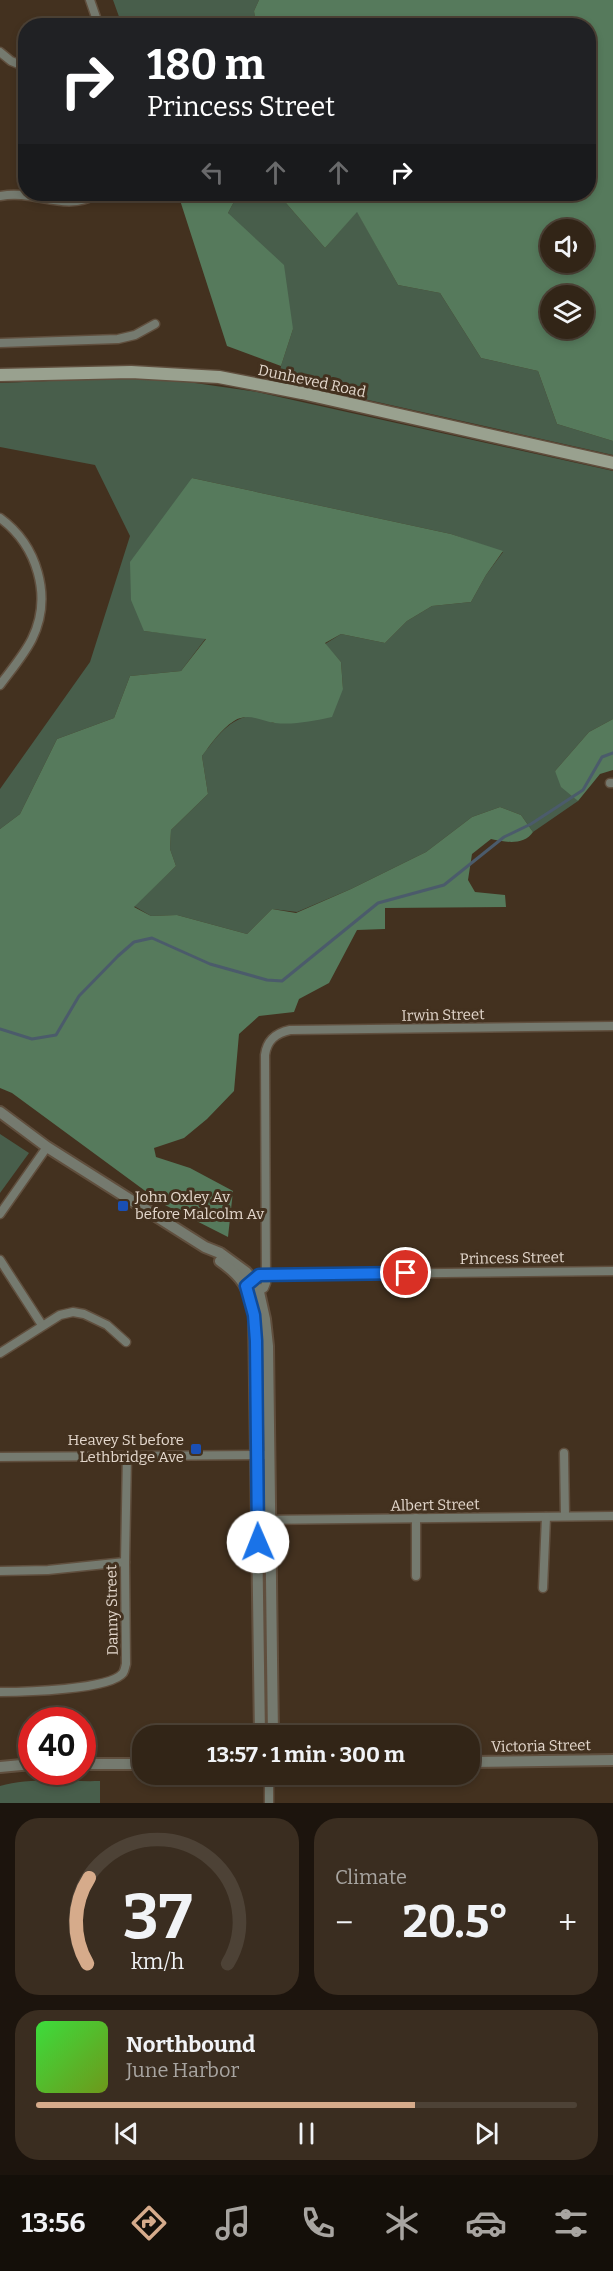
<!DOCTYPE html>
<meta charset="utf-8">
<style>
body{margin:0;font-family:Bitter,serif;background:#3a2d20;color:#f1f3f6;height:100vh;display:flex;flex-direction:column;font-size:22px;white-space:nowrap}
*{box-sizing:border-box;margin:0}
p{font-size:20px;color:#a8a5a1}
.icon{flex:none;width:33px;height:33px;fill:none;stroke:currentColor;stroke-width:2;stroke-linecap:round;stroke-linejoin:round}
.map{position:relative;height:1803px;overflow:hidden}
.drawer{display:flex;flex-direction:column;gap:15px;padding:15px;background:#1c140d;flex:1}
.drawer>*{flex:none}
.hud{position:absolute;left:18px;top:18px;width:578px;height:183px;border-radius:24px;box-shadow:0 3px 9px #0003,0 0 0 2px #4d4236;background:#202124;color:#fff;overflow:hidden}
.tools{position:absolute;left:540px;top:219px;display:grid;gap:12px}
.tools a{display:grid;place-items:center;width:54px;height:54px;border-radius:50%;background:#322517;box-shadow:0 3px 9px #0003,0 0 0 2px #4d4236;font-size:30px}
.speed{position:absolute;left:18px;top:1707px;display:flex;gap:12px;font-size:30px;font-weight:700;text-align:center}
.speed>*{display:grid;place-content:center;width:78px;height:78px;border-radius:50%;background:#322517;box-shadow:0 3px 9px #0003,0 0 0 2px #4d4236;line-height:1}
.speed .limit{border:9px solid #d22;background:#fff;color:#111}
.pin{position:absolute;display:grid;place-items:center;width:51px;height:51px;color:#fff;margin:-26px;border:3px solid #fff;border-radius:50%;box-shadow:0 2px 6px #0007}
.me{position:absolute;width:66px;margin:-33px;rotate:359deg;stroke-linejoin:round;filter:drop-shadow(0 0 4px #0008)}
.turn{display:flex;align-items:center;gap:21px;height:126px;padding:0 30px;font-size:27px}
.turn .icon{width:78px;height:78px;stroke-width:2.5}
.turn b{display:block;font-size:42px;line-height:51px}
.lanes{display:flex;align-items:center;height:57px;padding:0 30px;background:#0003;justify-content:center;gap:30px;direction:ltr}
.lanes .off{opacity:.35}
.big{font-size:45px;font-weight:700;line-height:1.1}
.drawer .card{flex:1;display:flex;flex-direction:column;justify-content:center;gap:9px;min-width:0;padding:0 21px;border-radius:24px;background:#3a2d20}
.drawer .dial{align-items:center;gap:0}
.dial svg{height:156px;overflow:visible;fill:none;stroke:#4d4236;stroke-width:7;stroke-linecap:round;text-anchor:middle}
.dial text{fill:#f1f3f6;stroke:none}
.song{display:flex;align-items:center;gap:18px}
.cover{width:72px;height:72px;border-radius:9px;background:linear-gradient(135deg,hsl(120 70% 55%),hsl(80 70% 35%))}
.played{height:6px;border-radius:3px;background:linear-gradient(90deg,#d6ab8b 70%,#4d4236 70%)}
.keys{display:flex;justify-content:space-around;direction:ltr}
.heat{display:flex;justify-content:space-between;align-items:center;font-size:33px;direction:ltr}
.drawer .tiles{flex:1;display:grid;gap:15px;grid-template-columns:1fr 1fr}
.card:last-child{grid-column:span 2}
.trip{position:absolute;left:132px;top:1725px;width:348px;height:60px;border-radius:24px;background:#322517;box-shadow:0 3px 9px #0003,0 0 0 2px #4d4236;font-weight:700;line-height:60px;text-align:center}
.tab-bar{display:flex;height:96px;justify-content:space-around;align-items:center;background:#140f09;color:#a8a5a1}
.tab-bar .icon{width:42px;height:42px}
.tab-bar .current{color:#d6ab8b}
.tab-bar b{font-size:27px;color:#f1f3f6}
.map>svg:first-child{display:block}
.green{fill:#485e4b}
.forest{fill:#567a5c;fill-rule:evenodd}
.lines{fill:none;stroke-linecap:round;stroke-linejoin:round}
.stream{stroke:#4b5b6b;stroke-width:3}
.minor-casing{stroke:#604f3e;stroke-width:11}
.tertiary-casing{stroke:#604f3e;stroke-width:14}
.secondary-casing{stroke:#604f3e;stroke-width:15}
.minor{stroke:#757a6f;stroke-width:8}
.tertiary{stroke:#757a6f;stroke-width:10}
.secondary{stroke:#99a18f;stroke-width:12}
.route-casing{stroke:#114b97;stroke-width:15}
.route{stroke:#1a73e8;stroke-width:10}
.transit-dot{fill:#1a4fb4;stroke:#43311f;stroke-width:2}
.labels{text-anchor:middle;dominant-baseline:central;stroke-width:6;stroke-linejoin:round;paint-order:stroke}
.street-label{font-size:15px;fill:#e3d7cc;stroke:#43311f}
.poi-label{font-size:15px;fill:#e3d7cc;stroke:#43311f;text-anchor:start}
</style>
<div class="map">
<svg width="613" height="1803" viewBox="0 0 613 1803">
<rect width="100%" height="100%" fill="#43311f"/>
<!-- green -->
<g class="green">
<path d="M113 0H259L254 11 256 26 122 25Z"/>
<path d="M279 195 325 248 357 211 398 285 440 293 481 358 538 371 557 424 613 441V455L279 380 281 366 293 329 228 213 237 196Z"/>
<path d="M122 378 174 380 257 392 613 471V719L589 732 555 771 578 801 533 832 521 815 500 807 472 817 426 852 351 889 297 912 272 909 247 934 177 915 151 916 134 906 176 866 170 849 171 830 208 794 202 756C215 739 231 715 255 716 261 717 268 721 274 723L343 689 341 662 325 644 341 634 385 643 407 621 432 606 471 602 486 575 503 552 451 534 192 478 144 631 206 638 181 671 130 676 114 718 57 739 20 814 0 829V789L90 662 130 536 95 465 0 447V383Z"/>
<path d="M0 1134 29 1153 0 1193Z"/>
<path d="M100 1781V1803H0V1786C31 1777 68 1782 100 1781Z"/>
</g>
<!-- forest -->
<g class="forest">
<path d="M259 0H613V441L557 424 538 371 481 358 440 293 398 285 357 212 325 248 279 195 237 196 228 213 284 265 293 329 281 366 227 346 178 194H588V26L256 25 254 11ZM550 230H584V262H550ZM550 296H584V328H550Z"/>
<path d="M192 478 451 534 503 551 486 575 471 602 432 606 407 621 385 643 341 634 325 643 341 662 343 689 332 717C313 721 294 725 275 723 261 721 248 712 234 721 221 729 211 744 202 756L208 794 171 830 170 849 176 866 134 907 151 916 177 915 247 934 272 909 296 913 351 889 426 852 472 817 500 807 521 815 533 832C524 846 504 842 491 839L472 854 468 880 475 892 505 895 506 907 385 908V929L357 930 329 983 299 999 294 1012 259 1016 239 1034 234 1091 207 1119 184 1138 154 1148 156 1157 190 1168 233 1191 228 1237 163 1204 12 1093 0 1088V829L20 814 57 739 114 718 130 676 181 671 206 639 144 631 131 600 130 562Z"/>
<path d="M613 719V770L600 774 578 801 561 787 555 771 589 732Z"/>
</g>
<g class="lines">
<!-- stream -->
<path class="stream" d="M0 1029 32 1039 56 1035 79 996 118 956 134 942 152 938 210 964 267 980 282 981 378 903 444 885 504 837 531 824 583 790 602 757 613 753"/>
<defs>
<g id="minor">
<path d="M90 0 99 26"/>
<path d="M0 52 11 61 26 67"/>
<path d="M0 196C36 189 63 213 98 194"/>
<path d="M0 343 118 339 135 335 155 324"/>
<path d="M0 518C37 545 53 596 32 639 24 655 11 670 0 685"/>
<path d="M610 783H613"/>
<path d="M0 1214 47 1147"/>
<path d="M0 1260 42 1325"/>
<path d="M250 1283 259 1275H267L613 1271"/>
<path d="M255 1293 264 1288 266 1283 265 1055C267 1040 276 1033 290 1030L613 1026"/>
<path d="M0 1353 60 1315 73 1312 84 1314 107 1325 126 1342"/>
<path d="M564 1453 565 1516"/>
<path d="M0 1457 269 1455"/>
<path d="M416 1518V1576"/>
<path d="M257 1520 613 1516"/>
<path d="M0 1571 48 1570 125 1562"/>
<path d="M543 1588 546 1517"/>
<path d="M0 1692C22 1692 110 1690 123 1673 125 1670 125 1667 126 1664L125 1562 127 1456"/>
<path d="M269 1777V1803"/>
</g>
<g id="tertiary">
<path d="M0 1112 47 1147 205 1247 220 1253 246 1272 253 1280 259 1292 265 1319 268 1346 273 1736"/>
<path d="M220 1261C243 1277 249 1288 254 1315L260 1736"/>
<path d="M470 1762 613 1760"/>
<path d="M82 1764H142"/>
<path d="M0 1767 32 1764"/>
<path d="M262 1774 269 1777 276 1774"/>
</g>
<path id="secondary" d="M0 375 131 372 219 377 302 393 613 463"/>
</defs>
<!-- minor casing -->
<use href="#minor" class="minor-casing"/>
<!-- tertiary casing -->
<use href="#tertiary" class="tertiary-casing"/>
<!-- secondary casing -->
<use href="#secondary" class="secondary-casing"/>
<!-- minor -->
<use href="#minor" class="minor"/>
<!-- tertiary -->
<use href="#tertiary" class="tertiary"/>
<!-- secondary -->
<use href="#secondary" class="secondary"/>
</g>
<g class="lines">
<defs>
<path id="route" d="M258 1542 256 1341 254 1315 246 1286 259 1275 406 1273"/>
</defs>
<!-- route casing -->
<use href="#route" class="route-casing"/>
<!-- route -->
<use href="#route" class="route"/>
</g>
<!-- markers -->
<g class="transit-dot">
<rect x="117" y="1200" width="12" height="12" rx="3"/>
<rect x="190" y="1443" width="12" height="12" rx="3"/>
</g>
<g class="labels">
<!-- street labels -->
<g class="street-label">
<text transform="translate(312 381) rotate(12)">Dunheved Road</text>
<text transform="translate(443 1015) rotate(-1)">Irwin Street</text>
<text transform="translate(512 1258) rotate(-1)">Princess Street</text>
<text transform="translate(435 1505) rotate(-1)">Albert Street</text>
<text transform="translate(112 1610) rotate(-91)">Danny Street</text>
<text transform="translate(541 1746) rotate(-1)">Victoria Street</text>
</g>
<!-- poi labels -->
<g class="poi-label">
<text x="135" y="1197">John Oxley Av<tspan x="135" dy="17">before Malcolm Av</tspan></text>
<text x="184" y="1440" text-anchor="end">Heavey St before<tspan x="184" dy="17">Lethbridge Ave</tspan></text>
</g>
</g>
</svg>
<div class="tools">
<a><svg class="icon" aria-label="sound" viewBox="0 0 24 24"><path d="M4 9h4l5-4v14l-5-4H4zM17 9q2 3 0 6"/></svg></a>
<a><svg class="icon" aria-label="layers" viewBox="0 0 24 24"><path d="M12 4l9 5-9 5-9-5zM3 14l9 5 9-5"/></svg></a>
</div>
<div class="speed"><div class="limit">40</div></div>
<div class="pin" style="left:406px;top:1273px;background:#d93025"><svg class="icon" aria-label="arrive" viewBox="0 0 24 24"><path d="M6 21V4h12l-3 4 3 4H6"/></svg></div>
<svg class="me" style="left:258px;top:1542px" viewBox="-20 -20 40 40"><circle r="19" fill="#fff"/><path d="M0-13L10 11 0 6-10 11z" fill="#1a73e8"/></svg>
<div class="trip">13:57 · 1 min · 300 m</div>
<div class="hud">
<div class="turn"><svg class="icon" aria-label="right" viewBox="0 0 24 24"><path d="M7 20v-9h11M14 6l5 5-5 5"/></svg><div><b>180 m</b>Princess Street</div></div>
<div class="lanes"><svg class="icon off" aria-label="left" viewBox="0 0 24 24"><path d="M17 20v-9H6M10 6l-5 5 5 5"/></svg><svg class="icon off" aria-label="ahead" viewBox="0 0 24 24"><path d="M12 20V5M6 11l6-6 6 6"/></svg><svg class="icon off" aria-label="ahead" viewBox="0 0 24 24"><path d="M12 20V5M6 11l6-6 6 6"/></svg><svg class="icon" aria-label="right" viewBox="0 0 24 24"><path d="M7 20v-9h11M14 6l5 5-5 5"/></svg></div>
</div>
</div>
<section class="drawer">
<div class="tiles">
<div class="card dial"><svg viewBox="0 0 100 80">
<path d="M14 69A42 42 0 1 1 86 69"/>
<path d="M14 69A42 42 0 0 1 15 25" stroke="#d6ab8b"/>
<text x="50" y="56" font-size="32" font-weight="700">37</text>
<text x="50" y="72" font-size="11">km/h</text>
</svg></div>
<div class="card"><p>Climate</p>
<div class="heat"><a>−</a><b class="big">20.5°</b><a>+</a></div>
</div>
<div class="card">
<div class="song"><i class="cover"></i><div><b>Northbound</b><p>June Harbor</p></div></div>
<div class="played"></div>
<div class="keys"><svg class="icon" aria-label="previous" viewBox="0 0 24 24"><path d="M18 5L8 12l10 7zM5 5v14"/></svg><svg class="icon" aria-label="pause" viewBox="0 0 24 24"><path d="M8 5v14M16 5v14"/></svg><svg class="icon" aria-label="next" viewBox="0 0 24 24"><path d="M6 5l10 7-10 7zM19 5v14"/></svg></div>
</div>
</div>
</section>
<nav class="tab-bar">
<b>13:56</b>
<svg class="icon current" aria-label="directions" viewBox="0 0 24 24"><path d="M12 3l9 9-9 9-9-9zM9 14v-3h6M13 9l2 2-2 2"/></svg>
<svg class="icon" aria-label="music" viewBox="0 0 24 24"><path d="M9 18V5l10-2v13"/><circle cx="6" cy="18" r="3"/><circle cx="16" cy="16" r="3"/></svg>
<svg class="icon" aria-label="phone" viewBox="0 0 24 24"><path d="M5 4h4l2 5-3 2q2 4 5 5l2-3 5 2v4C11 20 4 13 5 4z"/></svg>
<svg class="icon" aria-label="climate" viewBox="0 0 24 24"><path d="M12 3v18M4 7l16 10M4 17L20 7"/></svg>
<svg class="icon" aria-label="car" viewBox="0 0 24 24"><path d="M5 17H2v-5l4-1 3-4h7l3 4 3 1v5h-3M9 17h6M6 11h13"/><circle cx="7" cy="17" r="2"/><circle cx="17" cy="17" r="2"/></svg>
<svg class="icon" aria-label="filters" viewBox="0 0 24 24"><path d="M4 7h16M4 17h16"/><circle cx="9" cy="7" r="2"/><circle cx="15" cy="17" r="2"/></svg>
</nav>
